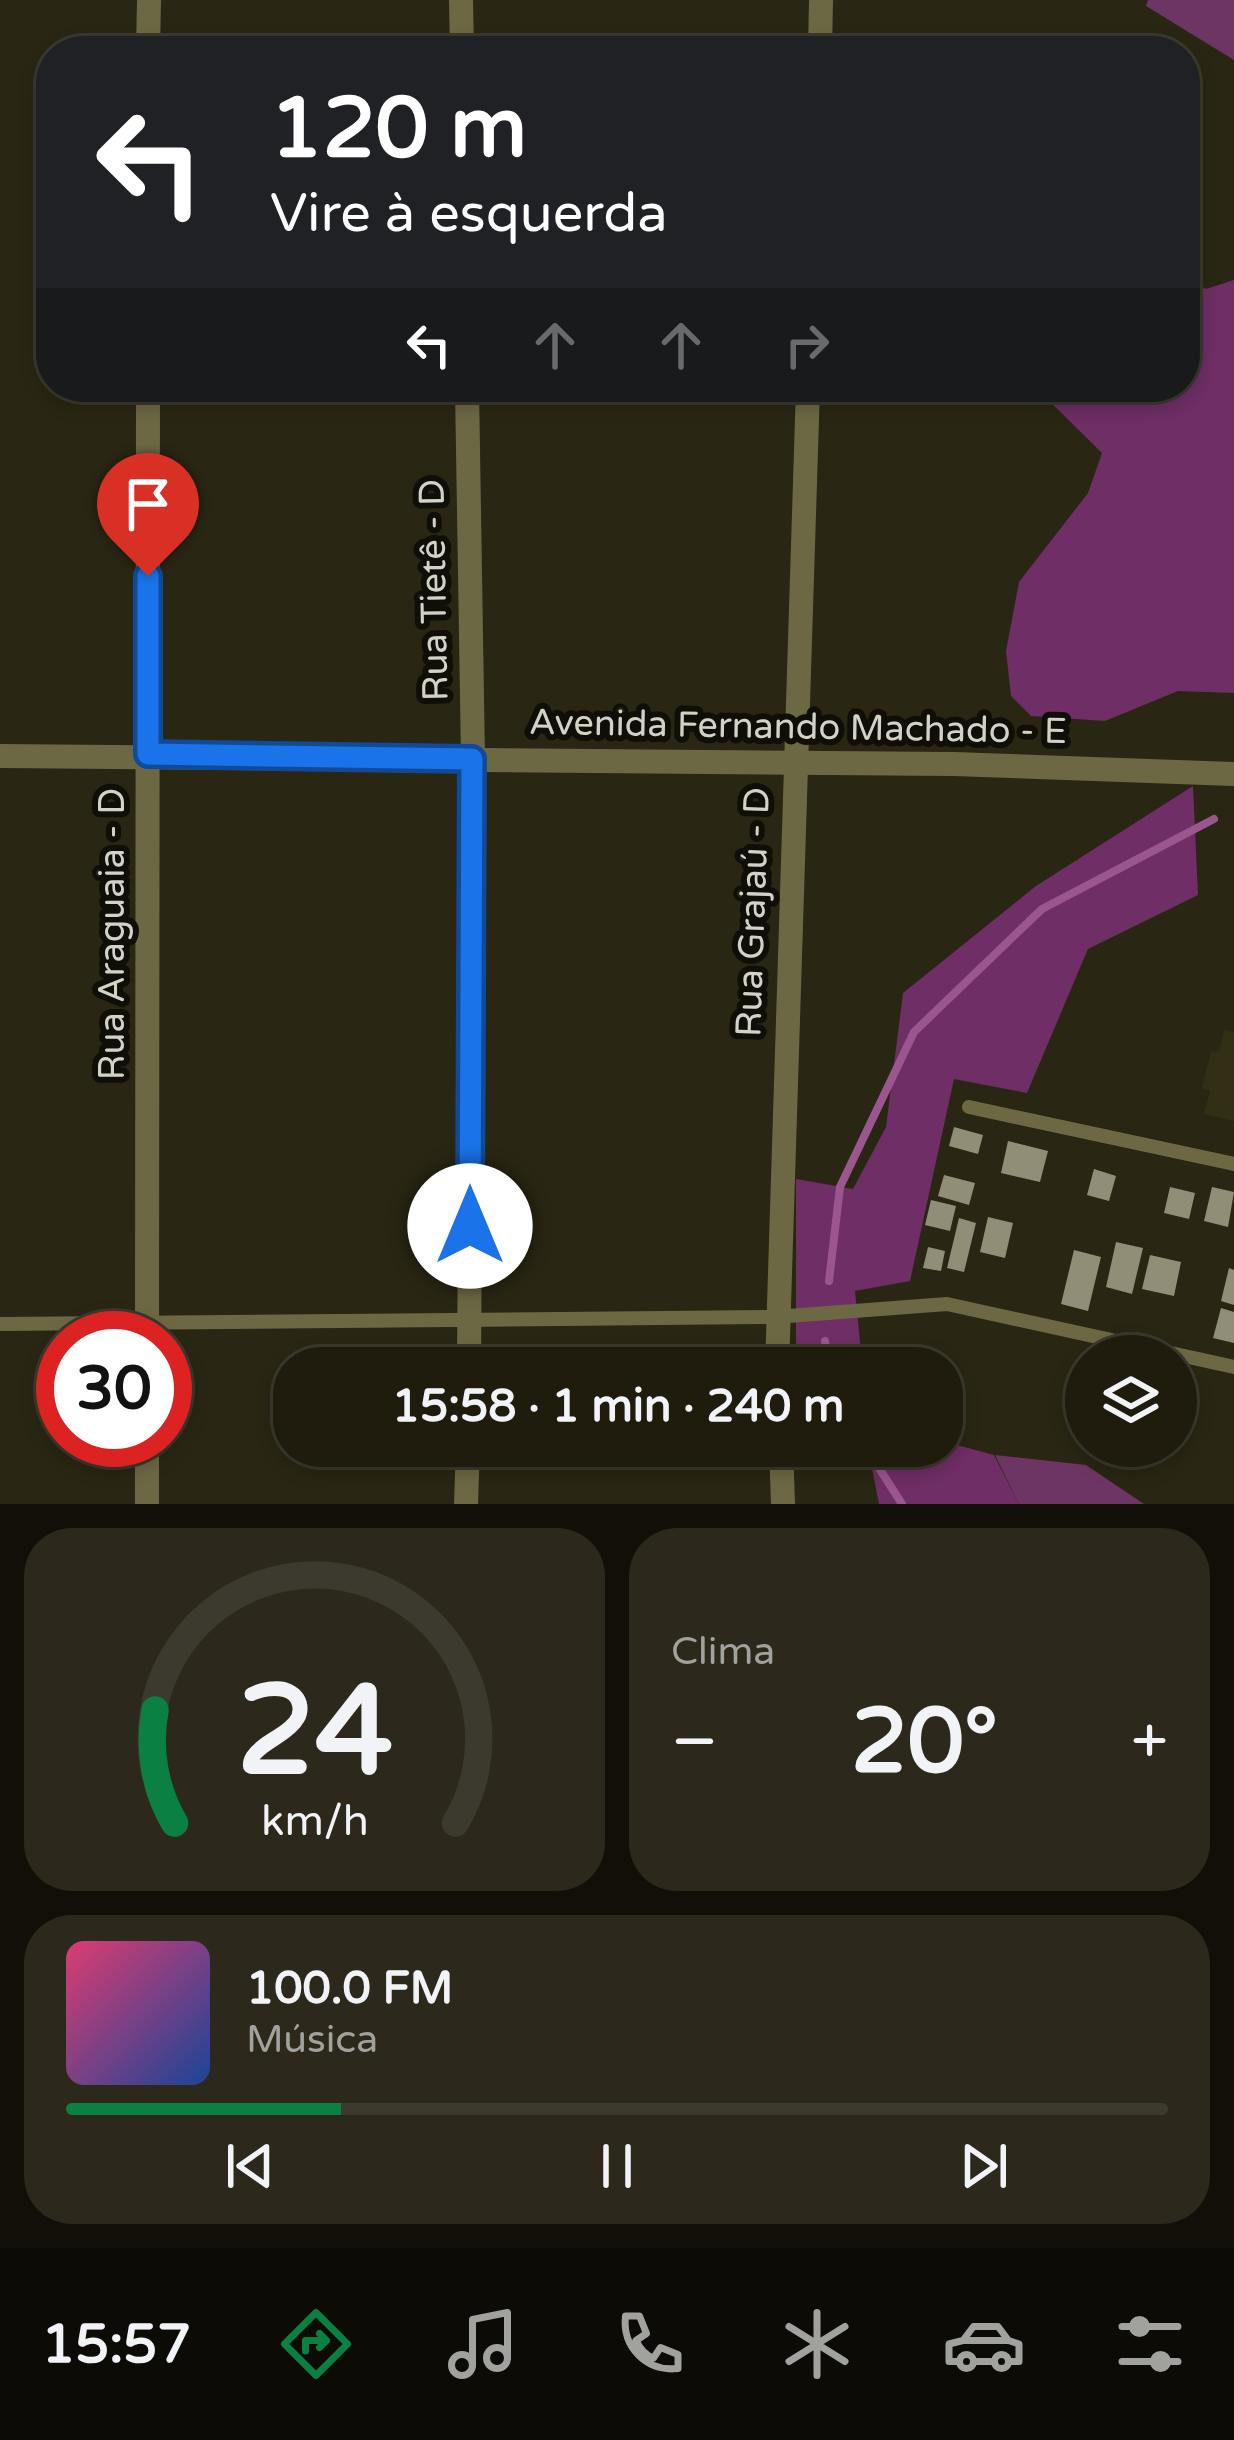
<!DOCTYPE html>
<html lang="pt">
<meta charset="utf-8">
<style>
body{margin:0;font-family:"Varela Round",sans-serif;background:#2c291c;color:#f1f3f6;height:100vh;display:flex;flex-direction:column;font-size:45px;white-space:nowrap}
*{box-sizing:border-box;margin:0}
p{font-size:39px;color:#a1a19e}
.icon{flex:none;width:66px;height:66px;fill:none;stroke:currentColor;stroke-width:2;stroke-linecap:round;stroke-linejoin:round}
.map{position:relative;height:1504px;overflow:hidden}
.drawer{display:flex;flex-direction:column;gap:24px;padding:24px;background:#110f08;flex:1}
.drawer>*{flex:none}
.guide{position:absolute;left:36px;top:36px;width:1164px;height:366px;border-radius:48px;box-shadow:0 6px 18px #0003,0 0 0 3px #3c3a2e;background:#202124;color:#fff;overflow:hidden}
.controls{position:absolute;left:1065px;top:1335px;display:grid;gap:24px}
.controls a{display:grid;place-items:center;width:132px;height:132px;border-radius:50%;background:#1f1c0e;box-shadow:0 6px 18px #0003,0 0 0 3px #3c3a2e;font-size:60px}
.speed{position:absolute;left:36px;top:1311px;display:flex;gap:24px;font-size:60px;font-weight:700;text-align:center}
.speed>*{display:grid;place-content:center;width:156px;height:156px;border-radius:50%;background:#1f1c0e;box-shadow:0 6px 18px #0003,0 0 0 3px #3c3a2e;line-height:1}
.speed .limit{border:18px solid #d22;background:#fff;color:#111}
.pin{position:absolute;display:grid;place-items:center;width:102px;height:102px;color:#fff;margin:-123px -51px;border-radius:50% 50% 50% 0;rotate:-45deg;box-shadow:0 0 12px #0007}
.pin .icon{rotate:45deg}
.me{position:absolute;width:132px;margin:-66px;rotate:0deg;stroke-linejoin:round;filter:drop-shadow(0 0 9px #0008)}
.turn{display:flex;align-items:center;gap:42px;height:252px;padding:0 36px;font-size:54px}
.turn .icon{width:156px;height:156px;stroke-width:2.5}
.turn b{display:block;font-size:84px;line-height:102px}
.lanes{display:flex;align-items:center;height:114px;padding:0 36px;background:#0003;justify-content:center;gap:60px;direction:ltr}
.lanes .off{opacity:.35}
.big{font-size:90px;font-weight:700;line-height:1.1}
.drawer .card{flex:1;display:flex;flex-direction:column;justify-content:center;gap:18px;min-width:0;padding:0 42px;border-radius:48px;background:#2c291c}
.drawer .dial{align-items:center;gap:0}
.dial svg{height:312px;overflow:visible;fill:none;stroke:#3c3a2e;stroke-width:7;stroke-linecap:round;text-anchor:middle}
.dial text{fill:#f1f3f6;stroke:none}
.song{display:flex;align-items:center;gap:36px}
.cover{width:144px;height:144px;border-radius:18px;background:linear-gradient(135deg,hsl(340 70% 55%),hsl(220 70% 35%))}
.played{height:12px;border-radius:6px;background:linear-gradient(90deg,#0b8043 25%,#3c3a2e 25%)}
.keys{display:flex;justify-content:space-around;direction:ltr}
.heat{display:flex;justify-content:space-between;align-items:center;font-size:66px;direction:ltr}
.drawer .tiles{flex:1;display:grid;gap:24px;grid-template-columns:1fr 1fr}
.card:last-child{grid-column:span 2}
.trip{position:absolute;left:273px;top:1347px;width:690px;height:120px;border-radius:48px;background:#1f1c0e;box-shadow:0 6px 18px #0003,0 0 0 3px #3c3a2e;font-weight:700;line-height:120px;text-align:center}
.dock{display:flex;height:192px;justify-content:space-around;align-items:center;background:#0c0b06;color:#a1a19e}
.dock .icon{width:84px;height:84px}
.dock .current{color:#0b8043}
.dock b{font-size:54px;color:#f1f3f6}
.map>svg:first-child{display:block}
.built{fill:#332f15}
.green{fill:#6d3564}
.forest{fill:#6f2e65}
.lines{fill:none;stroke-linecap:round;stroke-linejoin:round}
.stream{stroke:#9b568f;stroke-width:8}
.building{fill:#918e78}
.lane{stroke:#6d6844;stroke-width:14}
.street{stroke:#6d6844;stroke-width:24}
.route-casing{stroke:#114b97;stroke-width:30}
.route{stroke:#1a73e8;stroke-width:21}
.labels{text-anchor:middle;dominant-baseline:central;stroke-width:12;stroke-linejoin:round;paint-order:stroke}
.street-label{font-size:36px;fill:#d3d2c6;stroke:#100f07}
</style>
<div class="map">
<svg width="1234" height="1504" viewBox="0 0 1234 1504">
<rect width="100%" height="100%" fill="#292613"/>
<!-- built -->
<path class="built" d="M1224 1030 1234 1032V1121L1204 1114 1210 1091 1202 1088 1211 1051 1219 1052Z"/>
<!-- green -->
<g class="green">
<path d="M1148 0H1234V60L1146 6Z"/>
<path d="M995 1455 1086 1465 1144 1504H1019Z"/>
</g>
<!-- forest -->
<g class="forest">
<path d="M1185 276 1206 289 1234 280V693L1178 691 1105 721 1031 716 1011 696 1006 651 1019 582 1088 493 1102 453 1035 387H1185Z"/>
<path d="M1193 786 1198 895 1088 949 1027 1093 954 1079 910 1281 855 1291 861 1352 906 1368H796V1179L853 1189 886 1127 903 993 1036 886Z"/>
<path d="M942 1441 994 1455 1019 1504H879L869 1453 862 1446H942Z"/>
</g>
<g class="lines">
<!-- stream -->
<g class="stream">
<path d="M829 1281 840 1187 914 1032 1042 909 1214 819"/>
<path d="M825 1341 828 1368"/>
<path d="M865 1446 902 1504"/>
</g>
</g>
<!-- building -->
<g class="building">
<path d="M954 1127 983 1135 978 1154 949 1146Z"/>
<path d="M1008 1141 1048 1151 1040 1182 1001 1173Z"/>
<path d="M1094 1169 1116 1176 1109 1201 1087 1195Z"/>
<path d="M944 1175 975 1183 969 1205 938 1196Z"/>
<path d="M1170 1187 1195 1193 1189 1219 1164 1213Z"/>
<path d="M1212 1187 1234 1192 1228 1227 1204 1221Z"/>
<path d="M931 1200 956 1206 950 1231 925 1225Z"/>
<path d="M988 1217 1013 1223 1005 1258 980 1252Z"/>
<path d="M959 1218 976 1223 964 1272 947 1268Z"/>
<path d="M1116 1242 1143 1248 1132 1294 1106 1287Z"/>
<path d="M928 1247 945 1251 941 1271 923 1268Z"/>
<path d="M1074 1250 1101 1257 1088 1311 1061 1304Z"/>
<path d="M1150 1255 1181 1262 1174 1296 1142 1289Z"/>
<path d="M1229 1268 1234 1270V1305L1221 1301Z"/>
<path d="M1221 1308 1234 1312V1343L1213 1338Z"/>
</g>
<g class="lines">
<!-- lane -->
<g class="lane">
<path d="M969 1107 1234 1164"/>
<path d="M0 1324 775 1317 947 1304 1234 1367"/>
</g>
<!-- street -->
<g class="street">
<path d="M461 0 462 51"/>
<path d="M148 51 149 0"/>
<path d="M820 51 821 0"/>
<path d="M467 387 473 759 469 1368"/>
<path d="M0 756 954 764 1234 774"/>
<path d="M147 1338 148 387"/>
<path d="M777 1368 808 387"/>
<path d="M781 1446 783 1504"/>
<path d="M147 1504V1440"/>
<path d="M466 1504 468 1446"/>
</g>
</g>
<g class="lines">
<defs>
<path id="route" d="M148 576V754L472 759 470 1226"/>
</defs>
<!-- route casing -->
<use href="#route" class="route-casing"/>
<!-- route -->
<use href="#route" class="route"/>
</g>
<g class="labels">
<!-- street labels -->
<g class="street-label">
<text transform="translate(434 590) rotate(-91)">Rua Tietê - D</text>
<text transform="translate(798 727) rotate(1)">Avenida Fernando Machado - E</text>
<text transform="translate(753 912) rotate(-88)">Rua Grajaú - D</text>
<text transform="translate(112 934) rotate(-90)">Rua Araguaia - D</text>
</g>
</g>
</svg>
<div class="controls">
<a><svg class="icon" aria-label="layers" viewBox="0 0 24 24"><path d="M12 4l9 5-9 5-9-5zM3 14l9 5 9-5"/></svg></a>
</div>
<div class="speed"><div class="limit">30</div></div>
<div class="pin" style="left:148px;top:576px;background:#d93025"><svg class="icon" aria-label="arrive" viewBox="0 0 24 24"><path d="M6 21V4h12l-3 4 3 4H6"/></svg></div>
<svg class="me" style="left:470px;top:1226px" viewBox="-20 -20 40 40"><circle r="19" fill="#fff"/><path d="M0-13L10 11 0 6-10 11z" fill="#1a73e8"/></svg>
<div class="trip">15:58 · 1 min · 240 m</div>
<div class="guide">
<div class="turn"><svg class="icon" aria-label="left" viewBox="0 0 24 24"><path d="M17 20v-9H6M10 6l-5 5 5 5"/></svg><div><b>120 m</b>Vire à esquerda</div></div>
<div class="lanes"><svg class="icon" aria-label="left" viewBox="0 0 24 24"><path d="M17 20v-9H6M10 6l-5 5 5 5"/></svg><svg class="icon off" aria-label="ahead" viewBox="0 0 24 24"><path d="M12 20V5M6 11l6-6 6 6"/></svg><svg class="icon off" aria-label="ahead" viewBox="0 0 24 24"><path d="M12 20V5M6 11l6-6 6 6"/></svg><svg class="icon off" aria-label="right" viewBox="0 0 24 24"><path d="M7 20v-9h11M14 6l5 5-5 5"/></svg></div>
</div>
</div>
<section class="drawer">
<div class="tiles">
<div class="card dial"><svg viewBox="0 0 100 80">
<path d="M14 69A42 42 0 1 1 86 69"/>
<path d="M14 69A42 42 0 0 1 9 40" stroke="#0b8043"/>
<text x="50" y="56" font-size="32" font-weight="700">24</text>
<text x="50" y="72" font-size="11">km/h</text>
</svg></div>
<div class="card"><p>Clima</p>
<div class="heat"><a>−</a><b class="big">20°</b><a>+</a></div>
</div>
<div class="card">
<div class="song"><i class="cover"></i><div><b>100.0 FM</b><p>Música</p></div></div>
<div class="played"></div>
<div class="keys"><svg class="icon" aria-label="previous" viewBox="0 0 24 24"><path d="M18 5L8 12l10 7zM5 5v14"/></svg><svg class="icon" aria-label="pause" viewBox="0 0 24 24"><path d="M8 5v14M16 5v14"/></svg><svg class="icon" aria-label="next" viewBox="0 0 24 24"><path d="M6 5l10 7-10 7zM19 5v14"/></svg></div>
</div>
</div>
</section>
<nav class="dock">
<b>15:57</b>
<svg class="icon current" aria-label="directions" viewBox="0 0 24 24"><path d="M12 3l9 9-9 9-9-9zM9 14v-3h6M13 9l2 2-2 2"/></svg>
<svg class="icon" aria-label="music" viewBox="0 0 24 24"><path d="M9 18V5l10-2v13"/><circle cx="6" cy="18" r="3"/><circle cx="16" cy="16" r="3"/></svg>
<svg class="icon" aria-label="phone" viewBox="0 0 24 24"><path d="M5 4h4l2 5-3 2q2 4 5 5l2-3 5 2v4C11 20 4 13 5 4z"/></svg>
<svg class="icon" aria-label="climate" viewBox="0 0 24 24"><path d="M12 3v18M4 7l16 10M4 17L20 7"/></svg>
<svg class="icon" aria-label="car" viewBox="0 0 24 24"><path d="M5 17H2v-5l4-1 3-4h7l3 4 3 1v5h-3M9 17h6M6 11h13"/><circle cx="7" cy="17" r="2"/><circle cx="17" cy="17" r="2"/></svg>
<svg class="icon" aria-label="filters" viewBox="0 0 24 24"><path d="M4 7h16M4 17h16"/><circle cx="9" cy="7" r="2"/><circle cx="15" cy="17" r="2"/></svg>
</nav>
